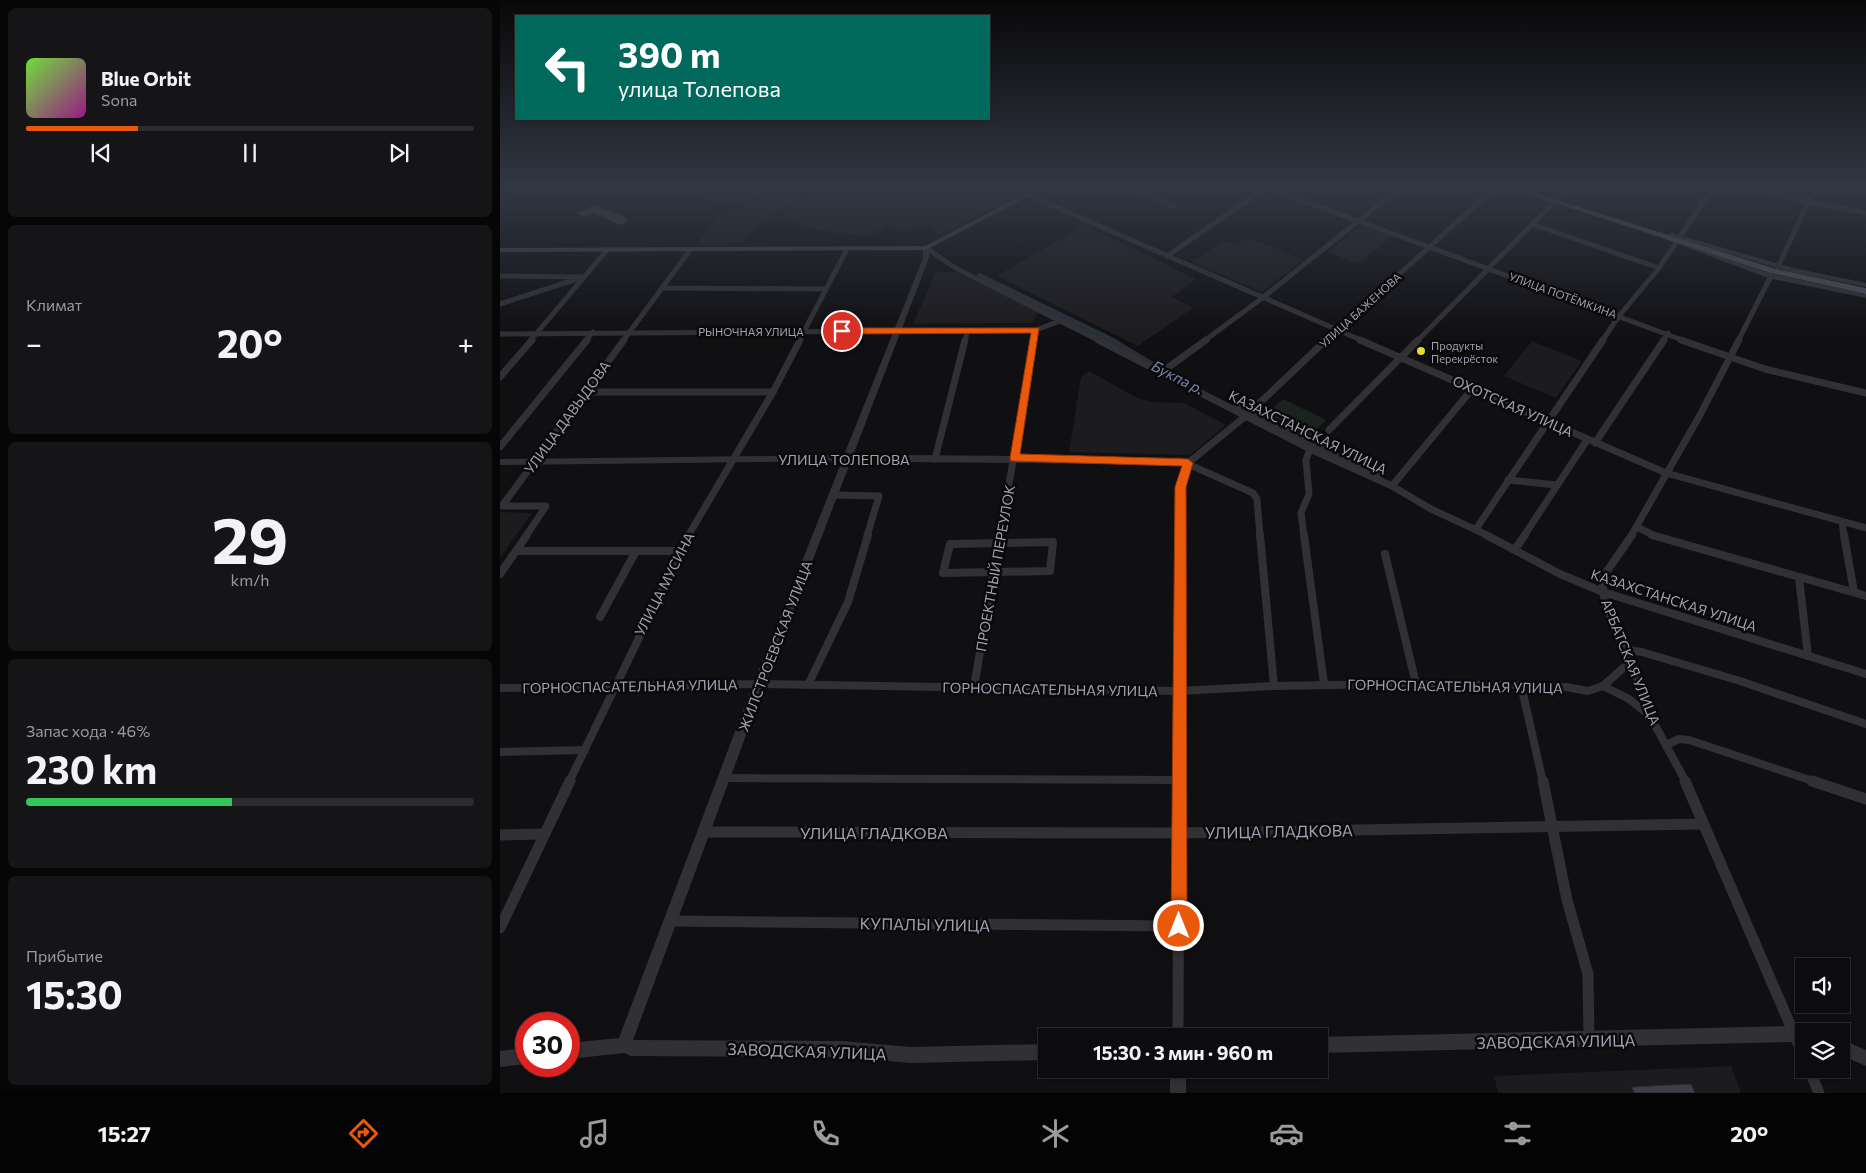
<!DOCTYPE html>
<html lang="ru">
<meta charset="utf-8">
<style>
body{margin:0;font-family:Commissioner,sans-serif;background:#151416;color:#f1f3f6;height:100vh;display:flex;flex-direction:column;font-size:19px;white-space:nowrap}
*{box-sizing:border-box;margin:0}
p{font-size:16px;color:#9a9b9d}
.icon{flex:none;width:28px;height:28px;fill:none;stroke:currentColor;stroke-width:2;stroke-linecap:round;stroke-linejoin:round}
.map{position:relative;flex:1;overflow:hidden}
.panel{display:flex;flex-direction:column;gap:8px;padding:8px;background:#070607;width:500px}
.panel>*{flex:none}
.top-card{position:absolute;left:15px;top:15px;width:475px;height:105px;border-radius:0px;box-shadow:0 1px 4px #0004,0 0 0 1px #2c2b2e;background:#00695c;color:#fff;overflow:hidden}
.buttons{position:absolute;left:1295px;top:958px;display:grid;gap:10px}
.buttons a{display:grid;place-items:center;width:55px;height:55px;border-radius:0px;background:#0c0b0d;box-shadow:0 1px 4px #0004,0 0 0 1px #2c2b2e;font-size:25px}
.speed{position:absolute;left:15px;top:1012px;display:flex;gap:10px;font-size:25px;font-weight:700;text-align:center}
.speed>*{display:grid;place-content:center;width:65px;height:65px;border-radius:50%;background:#0c0b0d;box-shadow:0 1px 4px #0004,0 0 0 1px #2c2b2e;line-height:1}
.speed .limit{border:8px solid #d22;background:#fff;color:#111}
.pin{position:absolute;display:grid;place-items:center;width:42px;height:42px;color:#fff;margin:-21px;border:2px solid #fff;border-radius:50%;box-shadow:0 1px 5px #0007}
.me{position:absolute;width:55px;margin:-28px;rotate:0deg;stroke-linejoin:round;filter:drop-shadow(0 0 4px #0008)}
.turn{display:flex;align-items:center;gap:18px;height:105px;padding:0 20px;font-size:22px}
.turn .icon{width:65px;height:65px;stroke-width:2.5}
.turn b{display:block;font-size:35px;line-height:42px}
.big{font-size:38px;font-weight:700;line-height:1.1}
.panel .tile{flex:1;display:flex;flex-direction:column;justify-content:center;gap:8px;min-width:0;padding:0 18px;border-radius:8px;background:#151416}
.panel .dial{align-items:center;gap:0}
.dial b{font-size:65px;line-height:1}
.song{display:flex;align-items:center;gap:15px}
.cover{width:60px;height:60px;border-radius:8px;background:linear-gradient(135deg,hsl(100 70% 55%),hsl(310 70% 35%))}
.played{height:5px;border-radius:2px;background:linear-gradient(90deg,#ea580c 25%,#2c2b2e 25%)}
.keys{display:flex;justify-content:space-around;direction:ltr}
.heat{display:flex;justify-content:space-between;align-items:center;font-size:28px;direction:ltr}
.charge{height:8px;border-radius:4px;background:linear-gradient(90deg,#34c759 46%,#2c2b2e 0)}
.trip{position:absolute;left:538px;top:1028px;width:290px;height:50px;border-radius:0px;background:#0c0b0d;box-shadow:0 1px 4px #0004,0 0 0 1px #2c2b2e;font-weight:700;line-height:50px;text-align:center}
.dock{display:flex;height:80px;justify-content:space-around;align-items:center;background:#050405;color:#9a9b9d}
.dock .icon{width:35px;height:35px}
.dock .active{color:#ea580c}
.dock b{font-size:22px;color:#f1f3f6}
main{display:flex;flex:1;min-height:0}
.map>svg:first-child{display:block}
.built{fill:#1c1b1d}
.green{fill:#1c231e}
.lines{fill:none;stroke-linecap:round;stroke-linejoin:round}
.river{fill:#2a2f37;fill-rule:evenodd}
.building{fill:#3f3e44;stroke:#2a292d}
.minor-far3{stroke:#313035;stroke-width:5}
.minor-far2{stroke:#313035;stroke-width:7}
.minor-far1{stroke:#313035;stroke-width:8}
.minor{stroke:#313035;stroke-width:11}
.tertiary{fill:#313035;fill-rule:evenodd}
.secondary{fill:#3f3f45;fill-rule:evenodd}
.primary{fill:#4d4d54;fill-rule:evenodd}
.route{fill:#ea580c;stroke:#983908}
.poi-dot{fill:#ead82e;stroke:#0b0a0b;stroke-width:2}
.labels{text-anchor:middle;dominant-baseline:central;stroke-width:5;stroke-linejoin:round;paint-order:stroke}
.far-street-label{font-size:11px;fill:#a1a2b1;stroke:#0b0a0b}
.far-poi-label{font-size:11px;fill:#a1a2b1;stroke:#0b0a0b;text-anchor:start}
.street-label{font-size:14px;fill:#a1a2b1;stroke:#0b0a0b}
.water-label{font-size:15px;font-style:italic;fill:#7887ac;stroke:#0b0a0b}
.near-street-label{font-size:16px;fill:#a1a2b1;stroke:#0b0a0b}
</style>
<main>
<section class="panel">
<div class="tile">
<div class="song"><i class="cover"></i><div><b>Blue Orbit</b><p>Sona</p></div></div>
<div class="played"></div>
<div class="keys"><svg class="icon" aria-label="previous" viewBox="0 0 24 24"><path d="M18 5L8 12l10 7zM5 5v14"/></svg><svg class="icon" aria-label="pause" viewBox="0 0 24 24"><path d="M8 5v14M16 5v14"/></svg><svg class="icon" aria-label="next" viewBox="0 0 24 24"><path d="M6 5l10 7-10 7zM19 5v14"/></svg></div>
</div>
<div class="tile"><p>Климат</p>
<div class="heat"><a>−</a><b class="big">20°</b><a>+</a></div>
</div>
<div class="tile dial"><b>29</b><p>km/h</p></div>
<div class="tile"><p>Запас хода · 46%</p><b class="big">230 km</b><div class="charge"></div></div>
<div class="tile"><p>Прибытие</p><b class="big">15:30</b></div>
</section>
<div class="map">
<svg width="1366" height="1093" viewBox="0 0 1366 1093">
<rect width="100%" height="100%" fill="#100f11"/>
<!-- built -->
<g class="built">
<path d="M207 186H282L245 202H216L189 193Z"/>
<path d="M328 186H492L516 196 442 235 425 224 403 232 389 225 370 236 325 231 309 227 281 213Z"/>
<path d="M291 188 307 195 258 224 241 243 196 245 218 215 231 212 277 190 283 192Z"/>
<path d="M585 225 696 279 672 297 693 308 638 346 496 276Z"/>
<path d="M862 225 892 236 858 264 828 252Z"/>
<path d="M748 237 804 260 762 292 691 262 723 241 736 245Z"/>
<path d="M436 272H455L538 312 532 323 413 324Z"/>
<path d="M1032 341 1082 361 1056 398 1004 376Z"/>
<path d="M589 371 637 398 652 402 684 403 726 425 690 455 569 452 581 377Z"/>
<path d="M0 512 32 513 0 558Z"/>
<path d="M1231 1066 1241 1093H998L994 1076Z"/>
</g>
<!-- green -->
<path class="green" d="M783 399 826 420 807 439 764 417Z"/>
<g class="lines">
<!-- river -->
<g class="river">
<path d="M480 273 612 337 655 363 649 367 645 365 604 341 477 278V274Z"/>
<path d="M737 404 880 473 882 476 880 479H872L733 411 731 408 733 405Z"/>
</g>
</g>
<!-- building -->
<g class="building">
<path d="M94 205 124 216 127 222 120 225 94 213 85 217 76 213Z"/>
<path d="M1191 1084 1195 1093H1134L1132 1087Z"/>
</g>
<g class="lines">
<!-- minor-far3 -->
<g class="minor-far3">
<path d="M625 186 673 206"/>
<path d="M763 186 1185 341"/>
<path d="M878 186 894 192"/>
<path d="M1251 186 1308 202 1366 213"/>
<path d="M528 195 863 341"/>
<path d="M1032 224 1159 268"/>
<path d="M426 248 457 269 600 341"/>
<path d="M667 256 768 186"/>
<path d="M1278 267 1308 202 1321 186"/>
<path d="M0 276 83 277 0 304"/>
<path d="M162 288 324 289"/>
<path d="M0 334 536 330 560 321"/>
<path d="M30 341 107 250"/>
<path d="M86 341 93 332"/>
<path d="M123 341 190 250"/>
<path d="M299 341 347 249"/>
<path d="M465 341 467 331"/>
<path d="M534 341 536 330"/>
<path d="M704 341 761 299 902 186"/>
<path d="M825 341 997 186"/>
<path d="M917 341 1070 186"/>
<path d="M1102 341 1119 316 1159 268 1214 186"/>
<path d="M1163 341 1168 333"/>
<path d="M1238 341 1271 276"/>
</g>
<!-- minor-far2 -->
<g class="minor-far2">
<path d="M598 340 810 449 892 486 931 509 989 536"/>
<path d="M860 340 1166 473 1366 528"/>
<path d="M1181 340 1265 369 1366 393"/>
<path d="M666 369 706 340"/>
<path d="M0 377 32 340"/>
<path d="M85 392H273"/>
<path d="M829 430 918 340"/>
<path d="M1095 443 1164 340"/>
<path d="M0 447 87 340"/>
<path d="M348 458 681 461 753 493 757 499 760 536"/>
<path d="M435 459 465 340"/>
<path d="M1008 480 1057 485"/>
<path d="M892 486 973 388"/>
<path d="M334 495 379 496 367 536"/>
<path d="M1342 522 1344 536"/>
<path d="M1137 527 1155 536"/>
<path d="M976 529 1103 340"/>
<path d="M26 536 46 506H2L124 340"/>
<path d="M188 536 273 392 300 340"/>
<path d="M500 536 534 340"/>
<path d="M680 536V487L688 463 747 415 826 340"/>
<path d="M804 536 801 513 809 494 806 460 810 449"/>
<path d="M1024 536 1087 440"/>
<path d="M1131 536 1200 415 1239 340"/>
</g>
<!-- minor-far1 -->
<g class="minor-far1">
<path d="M760 535 774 686"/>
<path d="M804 535 824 684"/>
<path d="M986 535 1060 574 1103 592 1366 674"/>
<path d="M1132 535 1103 577V592L1107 609 1127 650 1150 716 1186 782"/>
<path d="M1152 535 1366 596"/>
<path d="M1344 535 1354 592"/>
<path d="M553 542 550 571 443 573 450 544Z"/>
<path d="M1015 549 1025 535"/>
<path d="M16 551H179"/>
<path d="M885 554 916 684"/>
<path d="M0 574 27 535"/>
<path d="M1299 577 1308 656"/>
<path d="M100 617 136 551"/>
<path d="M1127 650 1142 652 1240 681 1366 724"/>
<path d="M308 685 348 602 368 535"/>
<path d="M1021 685 1043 782"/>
<path d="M1103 686 1131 661"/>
<path d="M474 687 500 535"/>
<path d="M0 688 259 684 680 691 774 686 890 684 1021 685 1066 687 1088 691 1103 686 1129 699 1150 716"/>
<path d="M1166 745 1179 739 1189 740 1316 782"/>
<path d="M0 752 85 750"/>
<path d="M224 778 679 780"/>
<path d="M69 782 189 535"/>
<path d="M679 782 680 535"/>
</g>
<!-- minor -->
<g class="minor">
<path d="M1043 781 1067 900 1088 974 1089 1040"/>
<path d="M1185 781 1304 1057"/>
<path d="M1312 781 1366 799"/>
<path d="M205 832 679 833 1203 824"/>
<path d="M0 835 44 834"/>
<path d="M170 921 679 926"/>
<path d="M0 928 70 781"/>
<path d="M678 1036 679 781"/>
<path d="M1309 1069 1319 1093"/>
</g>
<!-- tertiary -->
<g class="tertiary">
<path d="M502 186H510L531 195 526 196Z"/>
<path d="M1171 233 1294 268 1366 283V287L1290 272 1169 236 1168 235Z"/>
<path d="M1161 234 1273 274 1366 294V298L1268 278 1159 237V235Z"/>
<path d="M426 246 429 248V258L265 684 133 1040 342 1041 411 1047 546 1044V1060L411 1063 342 1057 131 1056 124 1053 69 1059V1043L119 1038 253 684 342 461 0 465V459L344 455 423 258V248Z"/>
<path d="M1294 1026 1309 1031H1304V1044L1294 1042 819 1053V1037Z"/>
<path d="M1341 1039 1366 1050V1066L1341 1055Z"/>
<path d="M26 1048V1064L0 1067V1051Z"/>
<rect x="670" y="1069" width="16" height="24"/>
</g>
<!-- secondary -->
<path class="secondary" d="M540 186H548L426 250 0 252V248L425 246Z"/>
<!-- primary -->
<path class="primary" d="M1002 186H1013L1276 269 1366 288V294L1271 273Z"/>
</g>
<!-- sky -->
<linearGradient id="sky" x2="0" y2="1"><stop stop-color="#090809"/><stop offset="0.55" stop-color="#313743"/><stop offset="1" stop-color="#313743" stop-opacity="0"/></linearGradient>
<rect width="1366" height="339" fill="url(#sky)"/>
<!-- route -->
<path class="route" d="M539 328 520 454 688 459 693 463 686 487 687 926 685 932 679 934 674 932 671 926 675 487 682 466 511 461 510 458 531 333 342 334 337 331 342 328Z"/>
<!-- markers -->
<circle class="poi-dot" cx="921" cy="351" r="5"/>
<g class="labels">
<!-- far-street labels -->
<g class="far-street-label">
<text transform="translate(1063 295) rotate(20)">УЛИЦА ПОТЁМКИНА</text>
<text transform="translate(860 310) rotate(-42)">УЛИЦА БАЖЕНОВА</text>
<text x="251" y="331">РЫНОЧНАЯ УЛИЦА</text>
</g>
<!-- far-poi labels -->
<g class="far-poi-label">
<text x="931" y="345">Продукты<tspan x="931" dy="13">Перекрёсток</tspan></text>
</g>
<!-- street labels -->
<g class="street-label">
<text transform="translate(1013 406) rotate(24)">ОХОТСКАЯ УЛИЦА</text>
<text transform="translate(67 417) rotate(-54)">УЛИЦА ДАВЫДОВА</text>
<text transform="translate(808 432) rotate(26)">КАЗАХСТАНСКАЯ УЛИЦА</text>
<text x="344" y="459">УЛИЦА ТОЛЕПОВА</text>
<text transform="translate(495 568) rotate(-80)">ПРОЕКТНЫЙ ПЕРЕУЛОК</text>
<text transform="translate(164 584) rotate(-63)">УЛИЦА МУСИНА</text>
<text transform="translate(1174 600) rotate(18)">КАЗАХСТАНСКАЯ УЛИЦА</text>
<text transform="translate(275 646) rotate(-69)">ЖИЛСТРОЕВСКАЯ УЛИЦА</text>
<text transform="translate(1131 662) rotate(68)">АРБАТСКАЯ УЛИЦА</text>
<text transform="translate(130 686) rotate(-1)">ГОРНОСПАСАТЕЛЬНАЯ УЛИЦА</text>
<text transform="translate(955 686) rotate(1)">ГОРНОСПАСАТЕЛЬНАЯ УЛИЦА</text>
<text transform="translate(550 689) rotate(1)">ГОРНОСПАСАТЕЛЬНАЯ УЛИЦА</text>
</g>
<!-- water labels -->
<g class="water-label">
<text transform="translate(678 377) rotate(27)">Букпа р.</text>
</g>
<!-- near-street labels -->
<g class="near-street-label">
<text transform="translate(779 831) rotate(-1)">УЛИЦА ГЛАДКОВА</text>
<text x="374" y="832">УЛИЦА ГЛАДКОВА</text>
<text transform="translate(425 924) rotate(1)">КУПАЛЫ УЛИЦА</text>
<text transform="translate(1056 1041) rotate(-1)">ЗАВОДСКАЯ УЛИЦА</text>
<text transform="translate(307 1051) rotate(2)">ЗАВОДСКАЯ УЛИЦА</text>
</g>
</g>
</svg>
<div class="buttons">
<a><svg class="icon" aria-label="sound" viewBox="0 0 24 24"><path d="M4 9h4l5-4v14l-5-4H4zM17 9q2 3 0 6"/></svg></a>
<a><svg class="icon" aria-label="layers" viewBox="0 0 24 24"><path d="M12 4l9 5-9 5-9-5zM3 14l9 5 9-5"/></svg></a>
</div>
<div class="speed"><div class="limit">30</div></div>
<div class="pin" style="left:342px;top:331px;background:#d93025"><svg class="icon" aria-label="arrive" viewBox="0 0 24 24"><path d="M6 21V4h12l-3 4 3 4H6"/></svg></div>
<svg class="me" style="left:679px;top:926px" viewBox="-20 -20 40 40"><circle r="17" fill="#ea580c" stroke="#fff" stroke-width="3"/><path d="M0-11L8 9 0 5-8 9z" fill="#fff"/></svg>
<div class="trip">15:30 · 3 мин · 960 m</div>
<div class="top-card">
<div class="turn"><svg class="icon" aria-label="left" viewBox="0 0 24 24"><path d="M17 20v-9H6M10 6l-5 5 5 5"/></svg><div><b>390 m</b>улица Толепова</div></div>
</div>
</div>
</main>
<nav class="dock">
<b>15:27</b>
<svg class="icon active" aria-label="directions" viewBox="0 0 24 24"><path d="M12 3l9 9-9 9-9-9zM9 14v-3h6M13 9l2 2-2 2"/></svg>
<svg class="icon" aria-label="music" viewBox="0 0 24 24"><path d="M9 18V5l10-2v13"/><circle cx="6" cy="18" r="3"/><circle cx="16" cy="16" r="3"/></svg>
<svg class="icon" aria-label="phone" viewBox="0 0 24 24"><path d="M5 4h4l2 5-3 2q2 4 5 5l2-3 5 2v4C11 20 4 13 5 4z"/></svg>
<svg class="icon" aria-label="climate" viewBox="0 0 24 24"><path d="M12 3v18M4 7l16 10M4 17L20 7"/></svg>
<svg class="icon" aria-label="car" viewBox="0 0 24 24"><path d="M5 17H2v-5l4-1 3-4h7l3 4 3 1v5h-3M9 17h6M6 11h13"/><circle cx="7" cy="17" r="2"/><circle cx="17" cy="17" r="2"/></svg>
<svg class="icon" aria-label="filters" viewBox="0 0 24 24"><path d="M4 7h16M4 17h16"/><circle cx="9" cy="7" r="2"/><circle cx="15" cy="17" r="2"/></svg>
<b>20°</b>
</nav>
